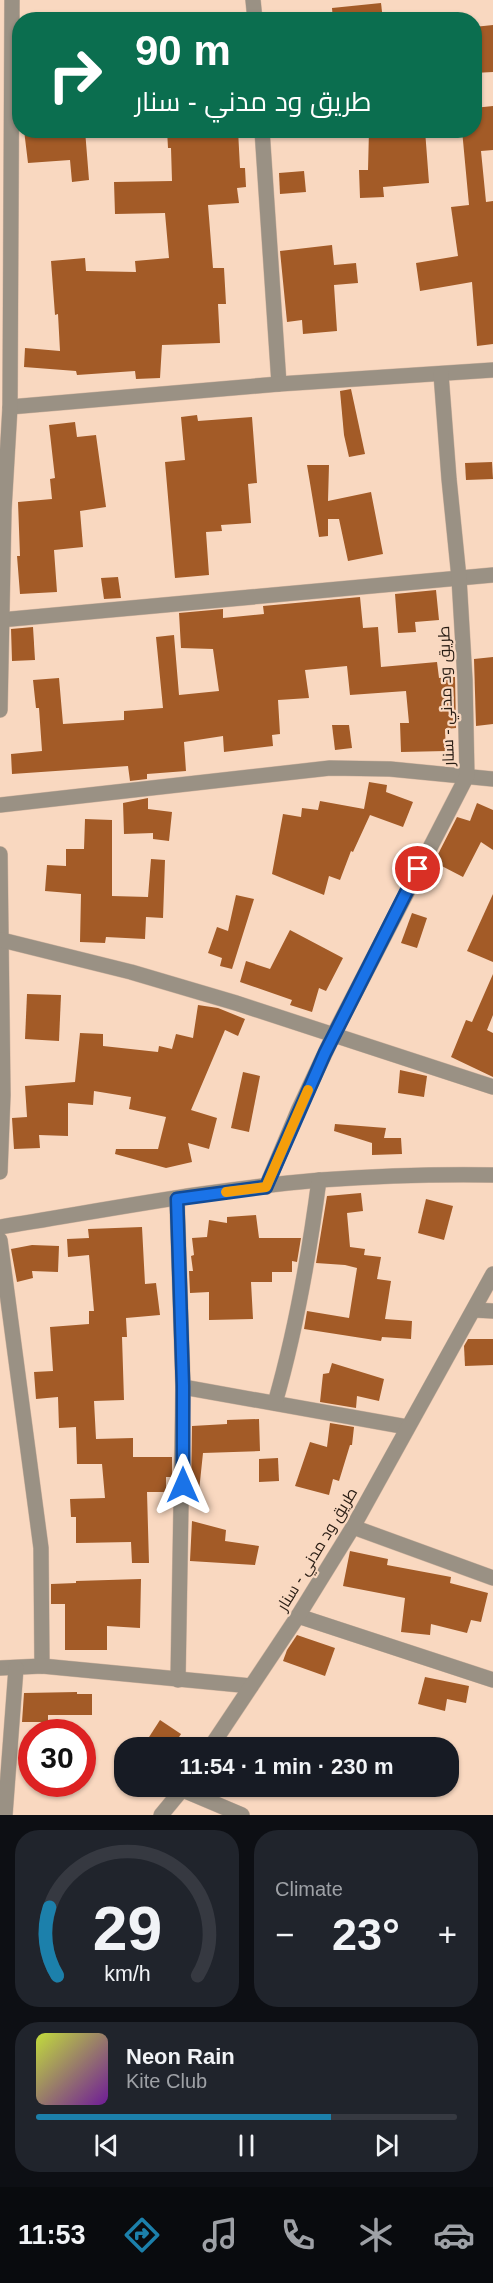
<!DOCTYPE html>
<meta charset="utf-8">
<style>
body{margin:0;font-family:Arial,Cairo,sans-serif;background:#20242c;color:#f1f3f6;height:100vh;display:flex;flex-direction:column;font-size:22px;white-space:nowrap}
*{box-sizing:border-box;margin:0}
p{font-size:20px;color:#9ea1a6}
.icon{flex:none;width:33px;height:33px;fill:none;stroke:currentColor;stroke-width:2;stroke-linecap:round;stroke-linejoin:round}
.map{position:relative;height:1815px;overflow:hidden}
.panel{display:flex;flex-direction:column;gap:15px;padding:15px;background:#0d0f14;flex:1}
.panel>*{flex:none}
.top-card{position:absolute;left:12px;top:12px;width:470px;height:126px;border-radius:24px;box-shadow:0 2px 4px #0004;background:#0b6e4f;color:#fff;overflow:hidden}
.speed{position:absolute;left:18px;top:1719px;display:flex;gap:12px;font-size:30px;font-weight:700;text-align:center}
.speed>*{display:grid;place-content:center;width:78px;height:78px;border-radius:50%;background:#171b24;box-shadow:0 2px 4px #0004;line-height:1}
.speed .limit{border:9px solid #d22;background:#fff;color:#111}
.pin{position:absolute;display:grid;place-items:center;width:51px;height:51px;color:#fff;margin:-26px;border:3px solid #fff;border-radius:50%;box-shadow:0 2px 6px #0007}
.me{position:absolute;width:66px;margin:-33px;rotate:0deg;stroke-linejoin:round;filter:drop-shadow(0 0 4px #0008)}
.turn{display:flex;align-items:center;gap:21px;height:126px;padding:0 24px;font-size:27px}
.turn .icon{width:78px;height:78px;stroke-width:2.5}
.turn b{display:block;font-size:42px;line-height:51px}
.big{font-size:45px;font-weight:800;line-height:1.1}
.panel .widget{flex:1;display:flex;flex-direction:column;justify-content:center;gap:9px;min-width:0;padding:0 21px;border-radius:24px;background:#20242c}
.panel .dial{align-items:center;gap:0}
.dial svg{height:156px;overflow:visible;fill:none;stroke:#363941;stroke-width:7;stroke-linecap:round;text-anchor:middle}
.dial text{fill:#f1f3f6;stroke:none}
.song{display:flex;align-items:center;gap:18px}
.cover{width:72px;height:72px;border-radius:9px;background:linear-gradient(135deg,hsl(70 70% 55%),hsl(280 70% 35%))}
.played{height:6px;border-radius:3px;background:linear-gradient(90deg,#1c80ab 70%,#363941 70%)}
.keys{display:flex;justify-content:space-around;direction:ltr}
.heat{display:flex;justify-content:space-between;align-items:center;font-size:33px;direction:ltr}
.panel .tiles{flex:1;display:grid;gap:15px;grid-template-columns:1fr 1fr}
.widget:last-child{grid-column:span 2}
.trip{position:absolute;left:114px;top:1737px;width:345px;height:60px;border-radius:24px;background:#171b24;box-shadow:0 2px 4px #0004;font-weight:800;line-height:60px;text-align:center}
.tabs{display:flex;height:96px;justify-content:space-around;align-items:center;background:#090b0e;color:#9ea1a6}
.tabs .icon{width:42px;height:42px}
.tabs .active{color:#1c80ab}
.tabs b{font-size:27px;color:#f1f3f6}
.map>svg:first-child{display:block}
.building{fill:#a35b27}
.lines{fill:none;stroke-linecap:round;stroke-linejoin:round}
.minor-casing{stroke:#d3b6a1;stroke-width:16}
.minor{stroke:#9a9184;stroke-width:15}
.route-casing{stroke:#114b97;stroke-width:15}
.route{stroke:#1a73e8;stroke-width:10}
.slow{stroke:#f59e0b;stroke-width:10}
.labels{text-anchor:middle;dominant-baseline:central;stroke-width:4.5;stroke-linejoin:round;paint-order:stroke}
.street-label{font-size:16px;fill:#281c13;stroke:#f9d8c0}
</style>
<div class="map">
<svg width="493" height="1815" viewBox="0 0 493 1815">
<rect width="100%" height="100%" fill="#f9d8c0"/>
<!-- building -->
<g class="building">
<path d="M381 3 383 20H333L332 8Z"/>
<path d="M493 25V72L474 73V27Z"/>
<path d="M493 106V150L481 151 486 202 493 201V344L477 346 472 282 420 291 416 263 458 256 451 207 469 205 462 130H474V108Z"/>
<path d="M24 130H85L89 180 72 182 70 160 28 163Z"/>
<path d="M167 130H238L240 168H245L246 187 237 188 239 203 208 205 213 268H224L226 304H218L220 343 162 345 160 378 136 379 135 371 77 375 76 371 24 367 25 348 60 351 58 314 55 315 51 261 85 258 86 271 136 272 135 261 169 258 165 213 115 214 114 182 172 181 171 148H168Z"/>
<path d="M369 130H425L429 183 383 187 384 197 360 198 359 170H368Z"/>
<path d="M304 171 306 192 280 194 279 173Z"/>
<path d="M332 245 334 265 356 263 358 283 334 285 337 331 303 334 302 320 287 322 280 251Z"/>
<path d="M351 389 365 454 349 457 344 435 340 391Z"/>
<path d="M197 415 198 421 252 417 257 483 248 484 251 523 221 525 222 531 206 532 209 575 175 578 165 462 185 460 181 417Z"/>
<path d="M75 422 77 437 96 435 106 507 80 511 83 547 54 550 57 592 20 594 17 556H20L18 502 52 499 50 479 55 478 49 425Z"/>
<path d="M492 462 493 479 466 480 465 463Z"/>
<path d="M307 465H329L328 501 371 492 383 554 348 561 339 519H328V536L319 537Z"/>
<path d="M118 577 121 598 104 599 101 578Z"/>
<path d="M436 590 439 620 415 622 416 632 398 633 395 594Z"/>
<path d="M360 597 363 628 378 627 381 667 437 662 439 678 455 677 456 728 445 729 446 751 401 752 400 723H409L406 691 350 695 347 666 305 670 309 698 278 700 280 734 272 735 273 746 224 752 223 736 184 742 186 771 147 774V779L130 781 128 766 12 774 11 754 42 751 39 708H36L33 680 59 678 63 724 124 720V711L163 708 156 637 174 635 179 695 219 691 213 649 181 648 179 613 223 609V618L264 614 263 606Z"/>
<path d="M33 627 35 660 12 661 11 629Z"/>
<path d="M493 657V724L476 726 474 659Z"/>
<path d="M332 725H349L352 748 335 750Z"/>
<path d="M369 782 387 785 386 792 413 802 403 827 370 815 353 852 351 851 340 880 329 876 324 895 272 874 283 814 301 817 302 808 318 810 320 801 364 809Z"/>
<path d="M148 798V809L172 812 169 841 153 839V833L124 834 123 803Z"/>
<path d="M477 803 493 810V850L481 842 463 877 434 862 457 817 470 821Z"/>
<path d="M85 819 112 820V896L148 897 151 859 165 860 163 918 146 917 145 939 106 937 105 943 80 942 81 894 45 891 47 865 66 866V849H84Z"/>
<path d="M493 894V962L467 951Z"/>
<path d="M236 895 254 899 232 969 220 966 222 958 208 953 217 927 228 931Z"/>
<path d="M412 913 427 918 417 948 401 943Z"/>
<path d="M290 930 343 958 326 991 319 988 312 1012 290 1005 292 1000 240 982 246 961 270 969Z"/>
<path d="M493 974V1015L487 1030 493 1033V1077L451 1057 466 1020 472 1022Z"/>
<path d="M27 994 61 995 59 1041 25 1039Z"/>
<path d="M198 1005 218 1008 245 1019 238 1036 225 1030 191 1110 217 1118 209 1149 188 1143 192 1162 166 1168 115 1154 116 1149H158L166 1117 129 1109 131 1097 94 1091 93 1105 68 1103V1136L39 1135 40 1148 14 1149 12 1118 27 1117 25 1086 75 1082 80 1033 103 1034V1046L158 1052 159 1046 172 1049 176 1034 193 1038Z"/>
<path d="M400 1070 427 1076 424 1097 398 1093Z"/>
<path d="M243 1072 260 1076 249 1132 231 1128Z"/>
<path d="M335 1124 386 1128 384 1138H401L402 1154 372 1155V1143L334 1131Z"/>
<path d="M361 1193 363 1211 347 1213 350 1247 365 1249 364 1255 381 1257 377 1279 391 1281 385 1319 412 1321 411 1339 382 1337 381 1341 304 1329 307 1311 349 1318 357 1268 345 1265 316 1263 327 1196Z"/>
<path d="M426 1199 453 1206 444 1240 418 1233Z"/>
<path d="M256 1215 259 1238H301L297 1262 292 1261V1272H272V1282H251L253 1319 209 1320V1292L190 1293 189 1271H193L191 1256 194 1255 192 1238 207 1237 209 1220 227 1223V1217Z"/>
<path d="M142 1227 145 1284 156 1283 160 1315 126 1318 127 1337H122L124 1400 94 1401 96 1439 133 1438V1457H172V1477H166V1492H147L149 1563H132L131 1542 76 1543V1517H71L70 1499 105 1498 102 1464H77L76 1427 59 1428 58 1397 36 1399 34 1372 53 1371 50 1327 89 1324V1311H94L89 1255 68 1257 67 1239 89 1238 88 1229Z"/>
<path d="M32 1245 59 1246 58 1272 32 1271 33 1278 17 1282 11 1249Z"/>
<path d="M468 1339H493V1365L465 1366 464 1346Z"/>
<path d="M332 1363 384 1379 379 1401 357 1396 356 1408 320 1402 323 1374 329 1373Z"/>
<path d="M259 1419 260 1451 203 1453 199 1491H191L192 1426 227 1424V1420Z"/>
<path d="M330 1423 354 1427 352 1445H350L339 1481 333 1479 329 1495 295 1486 310 1442 327 1447Z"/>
<path d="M278 1458 279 1481 259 1482V1459Z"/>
<path d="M192 1521 226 1530 225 1541 259 1546 255 1565 190 1561Z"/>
<path d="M350 1551 388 1559 387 1565 451 1577 450 1583 488 1593 481 1622 471 1620 467 1633 431 1624 430 1635 401 1632 405 1598 343 1586Z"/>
<path d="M141 1579 140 1628 107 1626V1650H65V1604H51V1584L76 1583V1581Z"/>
<path d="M297 1635 335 1648 325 1676 283 1661 287 1650Z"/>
<path d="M425 1677 469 1686 466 1703 447 1699 445 1711 418 1704Z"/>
<path d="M77 1692V1694H92V1715H48V1722H22L24 1693Z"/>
<path d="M160 1720 181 1734 172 1748H142Z"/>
</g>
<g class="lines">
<defs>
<g id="minor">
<path d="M253 0 255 20"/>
<path d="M262 130 279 384"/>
<path d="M10 407 279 384 493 370"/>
<path d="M0 620 493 575"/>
<path d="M0 710 4 510 10 407 12 0"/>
<path d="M0 805 330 768 390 769 493 779"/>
<path d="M0 854 3 1095 0 1172"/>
<path d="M2 940 131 972 236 1003 493 1087"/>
<path d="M266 1187 298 1111 334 1034 467 776 465 680 459 578 449 479 441 374"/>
<path d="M177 1199 183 1387 178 1680"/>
<path d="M0 1227C106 1210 213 1189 320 1180 377 1176 435 1174 493 1175"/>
<path d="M0 1240 41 1548 42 1666"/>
<path d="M474 1310 493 1311"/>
<path d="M183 1387 407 1427"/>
<path d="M275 1403C296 1330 309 1256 319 1180"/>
<path d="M353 1527 493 1578"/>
<path d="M298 1616 493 1680"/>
<path d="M0 1668 42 1666 251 1686"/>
<path d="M210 1748 298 1616 353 1527 493 1274"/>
<path d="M183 1790 242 1815"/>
<path d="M5 1815 16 1668"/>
<path d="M161 1815 185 1786"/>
</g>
</defs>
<!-- minor casing -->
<use href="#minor" class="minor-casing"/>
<!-- minor -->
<use href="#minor" class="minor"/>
</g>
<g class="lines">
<defs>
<path id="route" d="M183 1485V1386L177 1199 266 1187 325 1053 418 869"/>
</defs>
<!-- route casing -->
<use href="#route" class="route-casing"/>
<!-- route -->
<use href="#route" class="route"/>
<!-- slow -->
<path class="slow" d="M226 1192 266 1187 308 1090"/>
</g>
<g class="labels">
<!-- street labels -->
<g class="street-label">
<text transform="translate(446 696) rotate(-92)">طريق ود مدني - سنار</text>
<text transform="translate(317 1549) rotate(-59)">طريق ود مدني - سنار</text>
</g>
</g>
</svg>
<div class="speed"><div class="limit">30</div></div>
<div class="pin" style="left:418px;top:869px;background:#d93025"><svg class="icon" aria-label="arrive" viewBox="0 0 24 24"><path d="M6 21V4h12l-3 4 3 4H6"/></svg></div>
<svg class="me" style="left:183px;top:1485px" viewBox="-20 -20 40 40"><path d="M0-17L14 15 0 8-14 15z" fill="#1a73e8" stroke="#fff" stroke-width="4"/></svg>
<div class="trip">11:54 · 1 min · 230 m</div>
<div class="top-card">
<div class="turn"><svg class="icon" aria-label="right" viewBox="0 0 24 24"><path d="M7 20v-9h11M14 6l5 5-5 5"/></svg><div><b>90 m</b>طريق ود مدني - سنار</div></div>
</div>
</div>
<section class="panel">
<div class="tiles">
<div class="widget dial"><svg viewBox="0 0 100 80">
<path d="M14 69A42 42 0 1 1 86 69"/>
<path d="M14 69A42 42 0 0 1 10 34" stroke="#1c80ab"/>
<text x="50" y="56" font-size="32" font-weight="700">29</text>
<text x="50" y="72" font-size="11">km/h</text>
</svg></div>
<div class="widget"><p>Climate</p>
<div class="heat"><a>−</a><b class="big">23°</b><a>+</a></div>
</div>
<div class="widget">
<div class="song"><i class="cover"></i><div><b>Neon Rain</b><p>Kite Club</p></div></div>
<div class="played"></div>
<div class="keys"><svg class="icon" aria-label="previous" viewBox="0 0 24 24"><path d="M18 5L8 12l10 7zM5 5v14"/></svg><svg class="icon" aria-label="pause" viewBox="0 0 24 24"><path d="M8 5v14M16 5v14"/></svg><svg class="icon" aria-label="next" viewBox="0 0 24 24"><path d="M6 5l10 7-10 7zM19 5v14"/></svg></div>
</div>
</div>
</section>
<nav class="tabs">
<b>11:53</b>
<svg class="icon active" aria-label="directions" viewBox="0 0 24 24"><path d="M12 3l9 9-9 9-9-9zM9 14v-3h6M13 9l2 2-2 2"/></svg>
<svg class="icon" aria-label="music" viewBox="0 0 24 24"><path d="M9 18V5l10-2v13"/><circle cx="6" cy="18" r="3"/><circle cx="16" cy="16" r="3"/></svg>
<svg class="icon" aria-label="phone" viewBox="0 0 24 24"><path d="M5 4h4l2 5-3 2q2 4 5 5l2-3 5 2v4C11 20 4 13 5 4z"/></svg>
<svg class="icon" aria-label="climate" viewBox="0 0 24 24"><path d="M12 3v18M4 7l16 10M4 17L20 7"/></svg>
<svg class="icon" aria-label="car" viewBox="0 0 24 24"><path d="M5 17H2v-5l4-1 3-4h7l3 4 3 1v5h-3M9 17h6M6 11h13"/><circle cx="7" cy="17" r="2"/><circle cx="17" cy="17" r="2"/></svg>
</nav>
